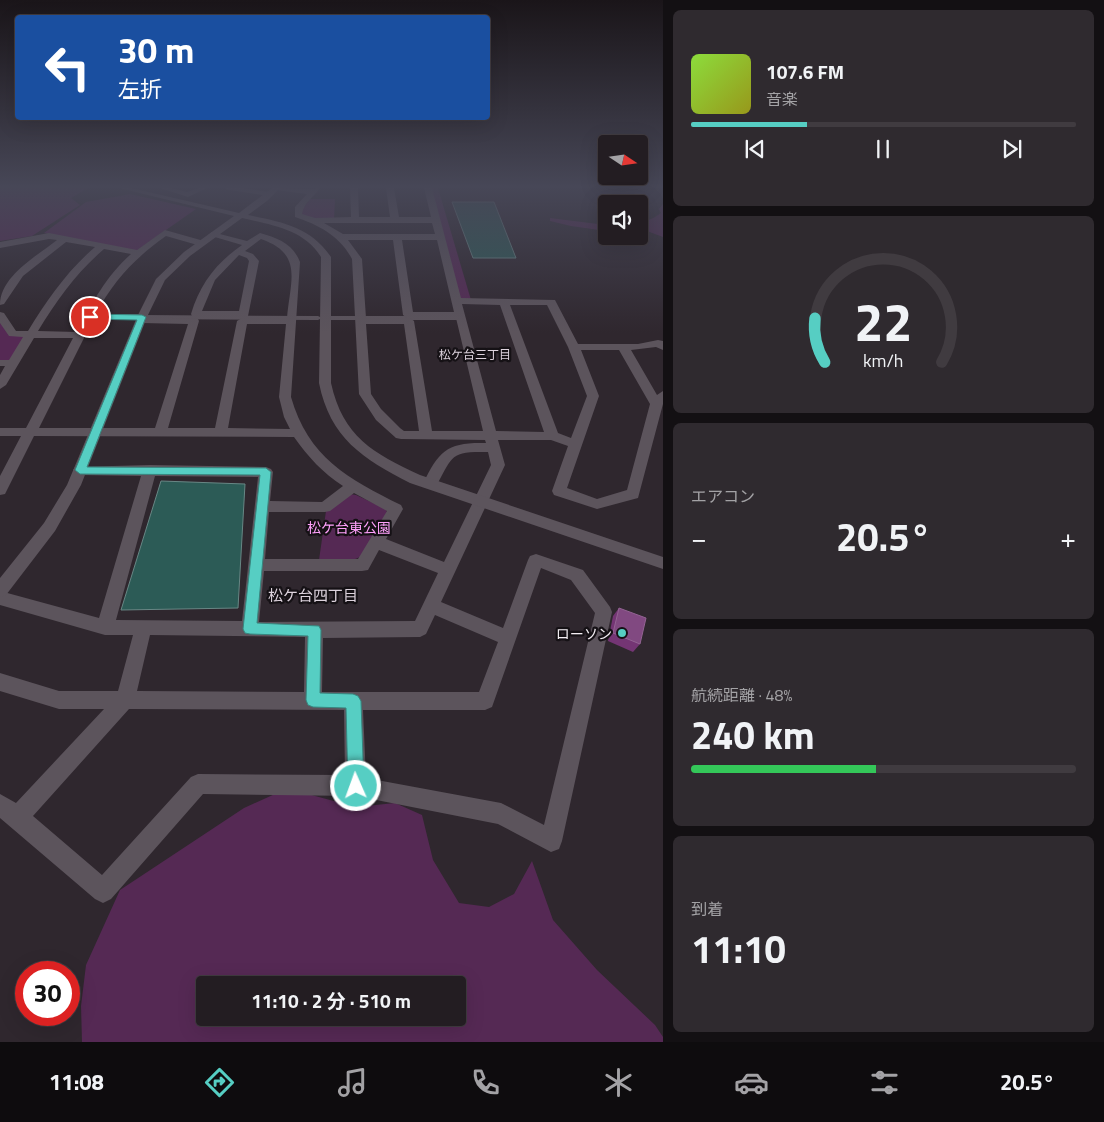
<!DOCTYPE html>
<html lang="ja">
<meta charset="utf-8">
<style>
body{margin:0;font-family:"Titillium Web","Noto Sans JP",sans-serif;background:#2f2a2f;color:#f1f3f6;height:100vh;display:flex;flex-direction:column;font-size:19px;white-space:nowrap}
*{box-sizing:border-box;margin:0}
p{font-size:16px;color:#a3a2a5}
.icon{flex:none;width:28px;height:28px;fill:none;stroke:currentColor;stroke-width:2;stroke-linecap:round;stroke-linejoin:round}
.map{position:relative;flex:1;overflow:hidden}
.drawer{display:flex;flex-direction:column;gap:10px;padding:10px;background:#131013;width:441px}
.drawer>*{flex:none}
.guide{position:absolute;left:15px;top:15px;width:475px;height:105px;border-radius:5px;box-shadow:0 5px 20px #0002,0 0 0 1px #403b40;background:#1a4fa0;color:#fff;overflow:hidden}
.needle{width:32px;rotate:103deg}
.buttons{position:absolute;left:598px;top:135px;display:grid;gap:10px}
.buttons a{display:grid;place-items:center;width:50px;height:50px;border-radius:5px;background:#231d22;box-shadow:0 5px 20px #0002,0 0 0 1px #403b40;font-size:25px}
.speed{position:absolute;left:15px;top:961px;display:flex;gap:10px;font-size:25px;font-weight:700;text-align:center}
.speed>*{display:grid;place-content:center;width:65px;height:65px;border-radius:50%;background:#231d22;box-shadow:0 5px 20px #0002,0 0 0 1px #403b40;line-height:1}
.speed .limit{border:8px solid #d22;background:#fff;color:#111}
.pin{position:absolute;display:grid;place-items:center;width:42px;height:42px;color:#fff;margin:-21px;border:2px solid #fff;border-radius:50%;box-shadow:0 1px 5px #0007}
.me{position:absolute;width:55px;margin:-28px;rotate:358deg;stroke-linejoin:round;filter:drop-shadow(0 0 4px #0008)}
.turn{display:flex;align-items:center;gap:18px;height:105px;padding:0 20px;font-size:22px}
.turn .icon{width:65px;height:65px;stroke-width:2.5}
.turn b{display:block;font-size:35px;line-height:42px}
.big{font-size:38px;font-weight:700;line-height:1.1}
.drawer .card{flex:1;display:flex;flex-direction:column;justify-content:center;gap:8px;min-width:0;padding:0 18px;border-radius:8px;background:#2f2a2f}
.drawer .dial{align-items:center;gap:0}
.dial svg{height:130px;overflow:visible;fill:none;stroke:#403b40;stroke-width:7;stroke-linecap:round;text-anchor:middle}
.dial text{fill:#f1f3f6;stroke:none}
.song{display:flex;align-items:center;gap:15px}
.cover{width:60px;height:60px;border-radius:8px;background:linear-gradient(135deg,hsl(90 70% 55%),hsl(60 70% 35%))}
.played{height:5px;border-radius:2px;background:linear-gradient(90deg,#56cec3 30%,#403b40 30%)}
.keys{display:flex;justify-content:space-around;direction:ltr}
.heat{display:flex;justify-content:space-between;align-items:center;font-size:28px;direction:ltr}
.charge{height:8px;border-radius:4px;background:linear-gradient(90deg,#34c759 48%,#403b40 0)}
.trip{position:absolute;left:196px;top:976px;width:270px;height:50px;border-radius:5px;background:#231d22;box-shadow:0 5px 20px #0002,0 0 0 1px #403b40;font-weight:700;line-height:50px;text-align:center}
.dock{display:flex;height:80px;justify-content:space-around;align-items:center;background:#0e0c0e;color:#a3a2a5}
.dock .icon{width:35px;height:35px}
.dock .active{color:#56cec3}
.dock b{font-size:22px;color:#f1f3f6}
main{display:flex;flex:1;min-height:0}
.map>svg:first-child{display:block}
.green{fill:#552954;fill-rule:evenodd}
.water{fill:#2c5b56;stroke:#688785}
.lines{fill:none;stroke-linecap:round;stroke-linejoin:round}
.pedestrian{fill:#5c545c;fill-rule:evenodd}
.minor{fill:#5c545c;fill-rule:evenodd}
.tertiary{fill:#5c545c;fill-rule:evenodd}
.wall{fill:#743574}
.building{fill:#814981;stroke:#936393}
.route{fill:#56cec3;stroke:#38867f}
.poi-dot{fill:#56cec3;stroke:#151115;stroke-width:2}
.labels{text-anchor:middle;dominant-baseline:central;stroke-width:4.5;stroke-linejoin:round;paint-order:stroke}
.far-neighbourhood-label{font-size:12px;fill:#ddd3dd;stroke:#151115}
.park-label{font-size:14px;fill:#fea0fb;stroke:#151115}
.poi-label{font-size:14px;fill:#f4eff4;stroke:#151115;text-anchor:end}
.neighbourhood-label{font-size:15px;fill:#ddd3dd;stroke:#151115}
</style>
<main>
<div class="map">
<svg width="663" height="1042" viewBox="0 0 663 1042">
<rect width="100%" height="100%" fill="#2f272e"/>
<!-- green -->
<g class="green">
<path d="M0 188H88L71 198 80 205 32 236 0 241Z"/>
<path d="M430 188H438L471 300H460Z"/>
<path d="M130 194 196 209 136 251 44 233 86 202Z"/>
<path d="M310 199H335L334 220H316L299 214Z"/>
<path d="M663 204V237L639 228V219C650 222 653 218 661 213L659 209Z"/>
<path d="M550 218 606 225V231L571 226 550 221Z"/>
<path d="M0 322 10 336H26L11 362 0 361Z"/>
<path d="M350 494 356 495 386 509 387 513 360 557 353 560H319L326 511Z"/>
<path d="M304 793 356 807 395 803 422 815 433 860 459 903 489 907 514 894 532 861 553 920 597 970 655 1025 663 1037V1042H82L81 1006 86 965 120 890 244 808 275 794ZM205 985H458V1018H205Z"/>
</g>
<!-- water -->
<g class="water">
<path d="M452 202H494L516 258H473Z"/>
<path d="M161 481 245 484 238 608 121 610Z"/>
</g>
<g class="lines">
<!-- pedestrian -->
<g class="pedestrian">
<path d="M139 315 318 316 322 318 318 320 142 319H139Z"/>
<path d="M331 316H461L465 318 461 320H331Z"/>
</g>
<!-- minor -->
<g class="minor">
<path d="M160 188H171L187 192 198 188H207L188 197Z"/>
<path d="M225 188H242L270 192 274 194 270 196 229 190Z"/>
<path d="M272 188 311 189 320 188C315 196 304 202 302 214L315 218 351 217 350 188H358L359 217H390L386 188H394L399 217H431L424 188H432L461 298 555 300 578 344H638L658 340 663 341V350L656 347 631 350 657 395 663 391V404L638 498 597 509 554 495 552 491 568 446 551 440H498L505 465 441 602 503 628 528 560 530 556 536 554 583 570 610 607 612 612 562 841 559 849 551 852 498 824 356 796 203 794 111 899 103 903 95 899 0 818V794L16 803 104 709H59L0 691V673L59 691H118L133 635H105L0 605V591L99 618 141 476 80 475 75 473 73 470 75 467 150 465 266 467 271 469 273 472 270 501 322 502 343 486C323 473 308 457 294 437L34 436 5 494 0 495V476L21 436H0V428H26L73 338H34L6 385 0 389V375L5 366H0V360H9L23 337 9 336 0 323V312L4 313 16 331H28C47 300 67 271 95 247L66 242 23 276 4 304 0 305C0 276 37 256 57 240L49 239 0 248V242L49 233 137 250 165 230 204 241 205 243 201 246 166 236C136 257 113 281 96 314H142L147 317 198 319 199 321 168 428H215L237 321 242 318H287C290 281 304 254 261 239L245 251 253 254 259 261 248 316H192L191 314C200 284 216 263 242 245L208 235 212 232 247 241 260 233C278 238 293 244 300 262L291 397C308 457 348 479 401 505L403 509 386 539 444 562 491 465 488 452C448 451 453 457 435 488H425L423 484C439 450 448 442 486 443L485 440 401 439 396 438 376 420 359 394 352 259C340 236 319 225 295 217V207L307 194 276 190ZM324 223H432L435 234H343ZM348 240H393L403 315 407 318H366L362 259ZM402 240H437L454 312H413ZM104 249 131 254C106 276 92 303 77 332L38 331C57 300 76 273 104 249ZM239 255 247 258 249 261 239 311H202L215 280ZM462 304 500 305 544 432 496 431ZM510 305H547L568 347 587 396 571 438 558 433ZM410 318H456L483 431H432L414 321ZM93 320H136L141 323 188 324 155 428H39ZM247 324H286L279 397 284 417 290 429 228 428ZM366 324H404L419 431H404L400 428 381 409 371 394ZM581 350H619L650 404 627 490 597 499 567 488 599 396ZM155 476 258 477 242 621 116 620ZM354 493 387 511 358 559H265L269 512H325L330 511ZM379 550 438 573 415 621 259 622 264 571H362L368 570ZM541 568 571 580 595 613 544 825 501 803 366 778 363 710H485L492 707ZM435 615 498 642 479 692H322L323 638 420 637 426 634ZM150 635 305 637 304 692 137 691ZM129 709 344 710 345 775 198 774 191 777 102 875 33 816Z"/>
</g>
<!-- tertiary -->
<path class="tertiary" d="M119 188H131L239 213 272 188H280L267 201 248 215C281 222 310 226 331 257V383C343 437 373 453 420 475L663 557V569L410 483C363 459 330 438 319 383L321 257C304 229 272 225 242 218L190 256 165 280 147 317 81 485 55 531 6 595 0 597V578L44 523 67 485 137 317 156 279 184 252 234 216Z"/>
</g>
<!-- wall -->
<path class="wall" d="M619 608 640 644 633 652 608 641 613 616Z"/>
<!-- building -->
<path class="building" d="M619 608 646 618 640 644 613 633Z"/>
<!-- sky -->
<linearGradient id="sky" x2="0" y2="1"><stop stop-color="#1a1519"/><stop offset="0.56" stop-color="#474757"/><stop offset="1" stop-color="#474757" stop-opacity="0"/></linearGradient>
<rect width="663" height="333" fill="url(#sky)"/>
<!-- route -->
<path class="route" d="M90 314 142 315 146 317 87 467 266 468 271 472 257 623 319 626 321 630 320 693 353 694 358 696 361 701 364 786 362 791 356 794 350 791 348 786 346 708 313 707 308 705 306 700 308 636 250 634 245 633 243 629 260 475 80 474 75 470 137 320 87 319 86 317Z"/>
<!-- markers -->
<circle class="poi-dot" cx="622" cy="633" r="5"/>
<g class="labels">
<!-- far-neighbourhood labels -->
<g class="far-neighbourhood-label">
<text x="475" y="354">松ケ台三丁目</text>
</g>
<!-- park labels -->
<g class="park-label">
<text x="349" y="527">松ケ台東公園</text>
</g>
<!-- poi labels -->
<g class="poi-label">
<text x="612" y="633">ローソン</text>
</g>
<!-- neighbourhood labels -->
<g class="neighbourhood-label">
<text x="313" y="595">松ケ台四丁目</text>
</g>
</g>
</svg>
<div class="buttons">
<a><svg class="needle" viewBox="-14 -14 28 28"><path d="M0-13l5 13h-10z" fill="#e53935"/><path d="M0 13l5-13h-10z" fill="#a3a2a5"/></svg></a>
<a><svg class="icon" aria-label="sound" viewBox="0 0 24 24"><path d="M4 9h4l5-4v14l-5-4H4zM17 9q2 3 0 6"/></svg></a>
</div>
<div class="speed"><div class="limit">30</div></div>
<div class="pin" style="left:90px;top:317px;background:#d93025"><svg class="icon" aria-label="arrive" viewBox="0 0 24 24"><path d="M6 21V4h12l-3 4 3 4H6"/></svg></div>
<svg class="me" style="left:356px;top:786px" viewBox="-20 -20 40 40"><circle r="17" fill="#56cec3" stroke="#fff" stroke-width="3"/><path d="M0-11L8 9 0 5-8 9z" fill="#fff"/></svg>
<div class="trip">11:10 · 2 分 · 510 m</div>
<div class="guide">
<div class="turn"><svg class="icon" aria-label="left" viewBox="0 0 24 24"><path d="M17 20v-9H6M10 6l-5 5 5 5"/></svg><div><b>30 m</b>左折</div></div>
</div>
</div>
<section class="drawer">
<div class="card">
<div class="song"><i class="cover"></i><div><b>107.6 FM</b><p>音楽</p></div></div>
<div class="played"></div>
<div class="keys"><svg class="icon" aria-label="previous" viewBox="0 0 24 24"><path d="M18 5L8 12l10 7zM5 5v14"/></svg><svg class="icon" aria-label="pause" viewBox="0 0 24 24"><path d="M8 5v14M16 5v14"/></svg><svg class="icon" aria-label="next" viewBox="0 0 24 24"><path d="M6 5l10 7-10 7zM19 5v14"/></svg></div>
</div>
<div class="card dial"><svg viewBox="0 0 100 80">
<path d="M14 69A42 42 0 1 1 86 69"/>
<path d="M14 69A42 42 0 0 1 8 42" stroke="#56cec3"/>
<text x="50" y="56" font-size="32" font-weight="700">22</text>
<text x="50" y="72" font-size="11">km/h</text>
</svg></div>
<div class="card"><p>エアコン</p>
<div class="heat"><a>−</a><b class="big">20.5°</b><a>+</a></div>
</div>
<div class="card"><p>航続距離 · 48%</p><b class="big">240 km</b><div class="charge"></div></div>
<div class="card"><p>到着</p><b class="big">11:10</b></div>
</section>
</main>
<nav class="dock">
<b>11:08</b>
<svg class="icon active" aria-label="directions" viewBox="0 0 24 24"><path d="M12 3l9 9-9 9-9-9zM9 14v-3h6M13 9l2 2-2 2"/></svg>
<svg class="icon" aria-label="music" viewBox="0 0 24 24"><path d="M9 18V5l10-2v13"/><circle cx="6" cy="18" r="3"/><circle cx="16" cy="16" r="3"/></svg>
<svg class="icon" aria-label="phone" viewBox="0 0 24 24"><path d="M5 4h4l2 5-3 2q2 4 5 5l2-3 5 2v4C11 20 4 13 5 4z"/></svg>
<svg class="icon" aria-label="climate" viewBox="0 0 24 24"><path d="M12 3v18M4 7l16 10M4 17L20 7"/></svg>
<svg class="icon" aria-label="car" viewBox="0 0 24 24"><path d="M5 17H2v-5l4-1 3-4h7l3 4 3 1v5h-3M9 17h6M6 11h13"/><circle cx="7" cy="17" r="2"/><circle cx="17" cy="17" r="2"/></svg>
<svg class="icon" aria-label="filters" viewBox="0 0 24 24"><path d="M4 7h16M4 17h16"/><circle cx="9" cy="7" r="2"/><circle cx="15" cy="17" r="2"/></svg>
<b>20.5°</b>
</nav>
